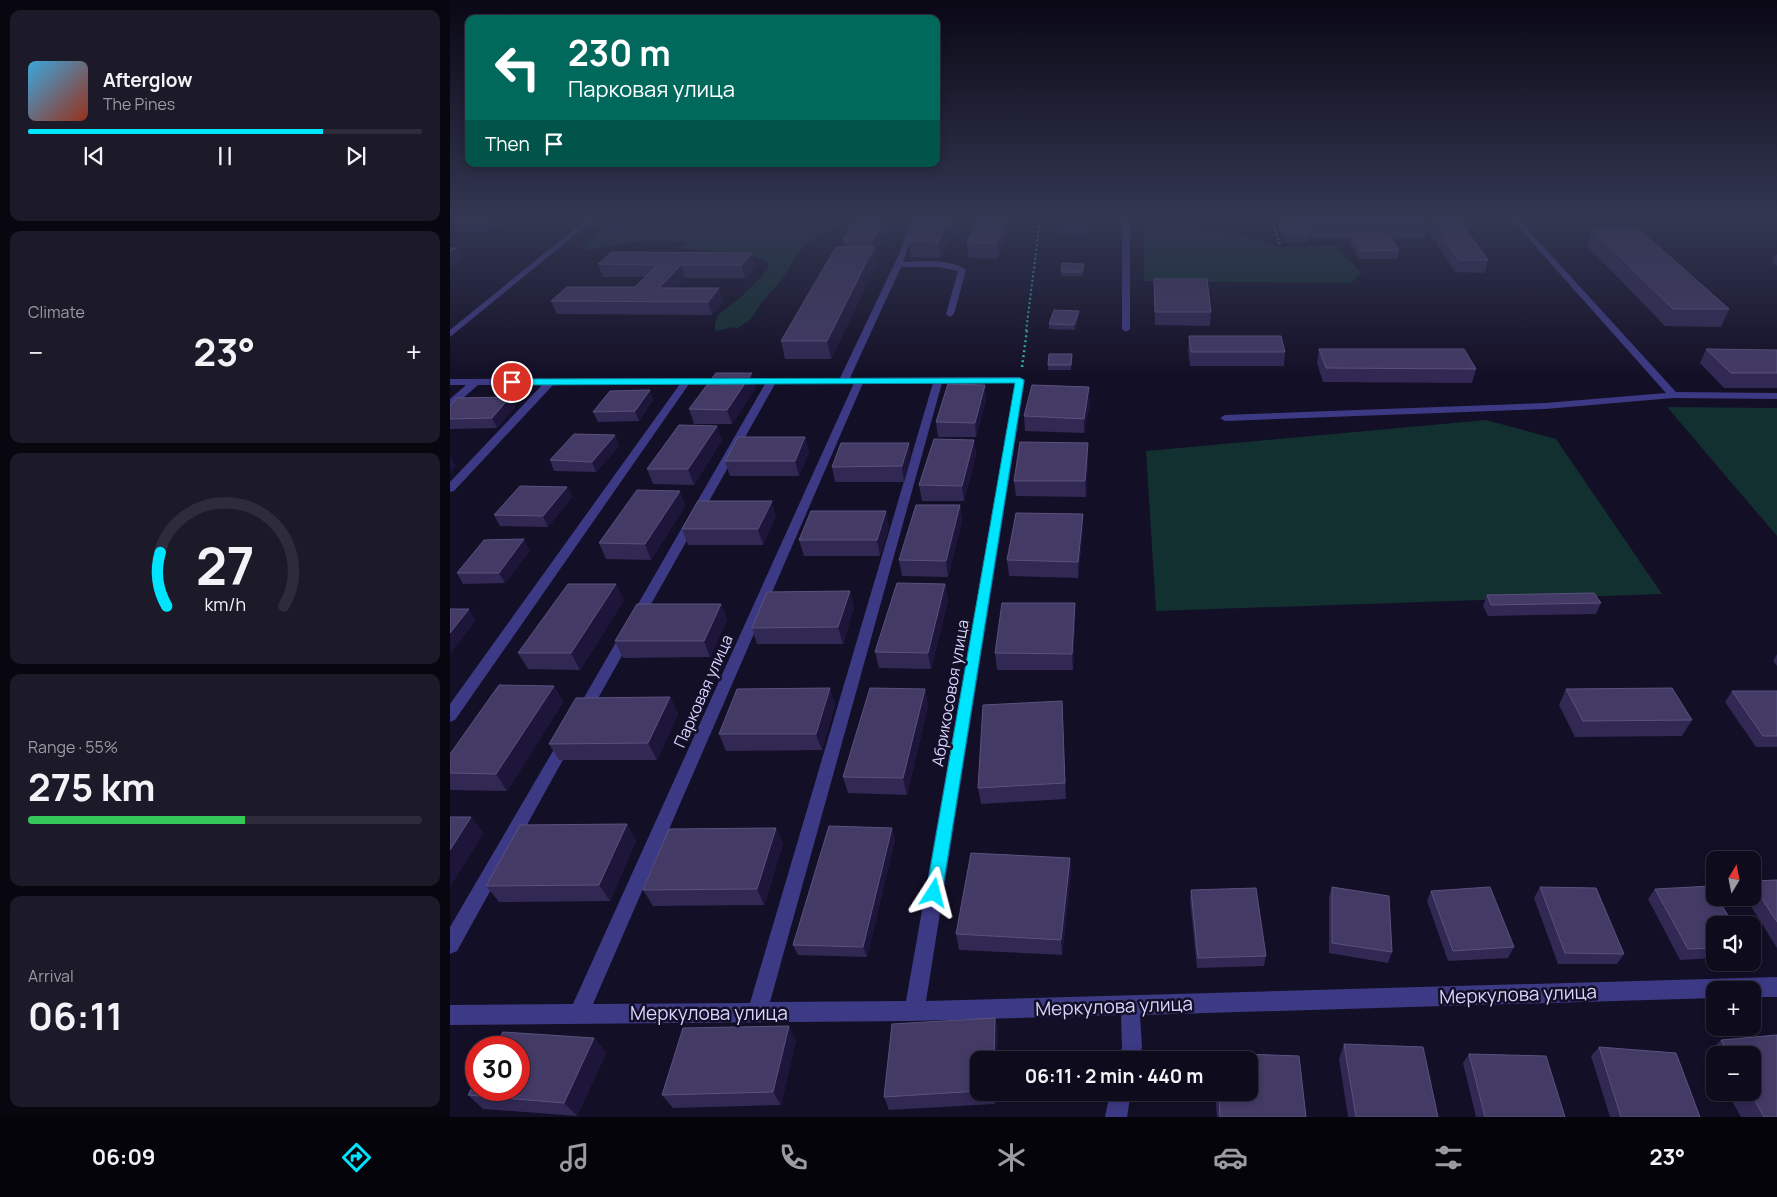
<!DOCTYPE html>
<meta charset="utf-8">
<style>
body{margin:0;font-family:Manrope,sans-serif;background:#1c1929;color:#f1f3f6;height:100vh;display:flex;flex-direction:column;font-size:19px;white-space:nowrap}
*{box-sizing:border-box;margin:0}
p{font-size:16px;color:#9b9ba3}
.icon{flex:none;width:28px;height:28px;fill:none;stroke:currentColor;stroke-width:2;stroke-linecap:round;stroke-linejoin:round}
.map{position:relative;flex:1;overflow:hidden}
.details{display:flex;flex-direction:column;gap:10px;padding:10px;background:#08060f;width:450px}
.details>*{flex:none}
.banner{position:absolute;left:15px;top:15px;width:475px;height:152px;border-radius:10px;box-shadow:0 2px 8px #0003,0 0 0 1px #2e2b3b;background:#00695c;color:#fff;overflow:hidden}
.needle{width:32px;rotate:10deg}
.tools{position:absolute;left:1256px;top:851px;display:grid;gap:10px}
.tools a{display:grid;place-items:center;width:55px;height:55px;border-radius:10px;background:#0e0b1c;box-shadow:0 2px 8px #0003,0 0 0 1px #2e2b3b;font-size:25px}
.speed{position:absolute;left:15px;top:1036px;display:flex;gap:10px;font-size:25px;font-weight:700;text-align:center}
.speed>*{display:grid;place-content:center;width:65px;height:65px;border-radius:50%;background:#0e0b1c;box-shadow:0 2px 8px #0003,0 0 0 1px #2e2b3b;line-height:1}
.speed .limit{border:8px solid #d22;background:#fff;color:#111}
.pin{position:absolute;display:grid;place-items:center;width:42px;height:42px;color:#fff;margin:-21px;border:2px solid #fff;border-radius:50%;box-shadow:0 1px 5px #0007}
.me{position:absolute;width:55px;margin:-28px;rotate:9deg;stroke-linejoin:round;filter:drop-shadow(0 0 4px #0008)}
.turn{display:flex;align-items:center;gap:18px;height:105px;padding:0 20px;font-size:22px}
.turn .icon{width:65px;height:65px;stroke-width:2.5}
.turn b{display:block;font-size:35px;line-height:42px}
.then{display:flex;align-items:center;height:48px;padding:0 20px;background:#0003;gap:10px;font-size:19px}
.big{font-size:38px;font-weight:700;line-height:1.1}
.details .tile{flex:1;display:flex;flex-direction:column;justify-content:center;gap:8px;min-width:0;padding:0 18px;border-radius:10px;background:#1c1929}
.details .dial{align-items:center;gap:0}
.dial svg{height:130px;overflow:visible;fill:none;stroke:#2e2b3b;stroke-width:7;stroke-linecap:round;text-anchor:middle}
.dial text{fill:#f1f3f6;stroke:none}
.song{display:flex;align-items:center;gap:15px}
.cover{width:60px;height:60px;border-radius:8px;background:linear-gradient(135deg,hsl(200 70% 55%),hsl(10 70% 35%))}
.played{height:5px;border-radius:2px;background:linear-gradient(90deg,#00e5ff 75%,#2e2b3b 75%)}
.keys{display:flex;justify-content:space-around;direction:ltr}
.heat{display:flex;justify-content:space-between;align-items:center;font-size:28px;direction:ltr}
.charge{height:8px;border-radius:4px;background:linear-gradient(90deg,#34c759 55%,#2e2b3b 0)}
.trip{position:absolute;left:520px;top:1051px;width:288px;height:50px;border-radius:10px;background:#0e0b1c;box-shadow:0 2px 8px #0003,0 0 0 1px #2e2b3b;font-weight:700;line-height:50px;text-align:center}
.tab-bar{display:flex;height:80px;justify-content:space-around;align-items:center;background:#06040b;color:#9b9ba3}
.tab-bar .icon{width:35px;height:35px}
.tab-bar .current{color:#00e5ff}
.tab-bar b{font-size:22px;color:#f1f3f6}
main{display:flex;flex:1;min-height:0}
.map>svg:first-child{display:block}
.green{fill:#12302f}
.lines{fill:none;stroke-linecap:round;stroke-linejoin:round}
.path-far1{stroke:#2fb8b0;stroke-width:2;stroke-dasharray:2 2.5;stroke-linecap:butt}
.path{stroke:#2fb8b0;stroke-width:2.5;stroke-dasharray:2 3;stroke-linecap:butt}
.minor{fill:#3d3a85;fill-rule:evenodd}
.wall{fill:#312854}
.shaded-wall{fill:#1d163a}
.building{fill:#433a66;stroke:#5a527e}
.route{fill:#00e5ff;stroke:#0095a6}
.labels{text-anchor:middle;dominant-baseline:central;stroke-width:5;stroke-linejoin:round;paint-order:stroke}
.street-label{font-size:16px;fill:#d9d4ff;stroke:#130f26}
.near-street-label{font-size:19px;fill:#d9d4ff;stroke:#130f26}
</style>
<main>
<section class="details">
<div class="tile">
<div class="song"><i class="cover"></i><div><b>Afterglow</b><p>The Pines</p></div></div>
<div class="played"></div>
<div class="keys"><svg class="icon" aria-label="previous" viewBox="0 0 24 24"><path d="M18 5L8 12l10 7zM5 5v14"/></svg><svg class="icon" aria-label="pause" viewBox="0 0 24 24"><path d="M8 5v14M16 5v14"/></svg><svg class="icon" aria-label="next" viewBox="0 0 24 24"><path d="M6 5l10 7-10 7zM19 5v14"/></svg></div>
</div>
<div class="tile"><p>Climate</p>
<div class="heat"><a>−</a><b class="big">23°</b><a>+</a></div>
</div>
<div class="tile dial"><svg viewBox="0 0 100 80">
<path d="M14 69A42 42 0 1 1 86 69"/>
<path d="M14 69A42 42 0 0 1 10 36" stroke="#00e5ff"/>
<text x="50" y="56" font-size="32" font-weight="700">27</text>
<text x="50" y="72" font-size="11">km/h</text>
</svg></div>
<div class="tile"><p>Range · 55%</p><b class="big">275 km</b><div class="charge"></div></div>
<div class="tile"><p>Arrival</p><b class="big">06:11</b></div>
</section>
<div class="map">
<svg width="1327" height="1117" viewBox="0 0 1327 1117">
<rect width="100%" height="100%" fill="#130f26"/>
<!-- green -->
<g class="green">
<path d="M204 221H389L351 249 333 278 311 303 300 320 286 329 284 327 265 331V323L269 314 290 298 318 269V262L296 253 228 248 237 242 191 241 134 250 135 244 150 230 197 228Z"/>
<path d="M693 221H742L748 230 789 233 830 247 885 246 912 273 901 283 694 281Z"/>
<path d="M1217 407 1327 408V536Z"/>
<path d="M1036 420 1106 439 1212 594 706 611 696 451Z"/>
</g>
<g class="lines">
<!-- path-far1 -->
<g class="path-far1">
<path d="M822 221 830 244"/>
<path d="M576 331 590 221"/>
</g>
<!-- path -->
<path class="path" d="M572 367 577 330"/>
<!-- minor -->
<g class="minor">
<path d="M134 221H142L0 337V330Z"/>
<path d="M460 221H467L453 262C472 261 500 258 516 270L504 314 500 317 496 314 508 271 489 267H451L400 378 570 377 575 380 476 1001 1327 977V997H1302V990H1265V998L690 1015 692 1047 689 1060H669L672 1047 671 1015 464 1021 0 1025V1005L123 1004 404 383 325 384 138 716 133 718 128 716 126 712 128 708 315 384H239L5 720 0 722V704L230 384 103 385 4 491 0 492V482L92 385H28L4 406 0 407V399L16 385H0V379L390 378 450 252ZM413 383H483L300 1003 143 1004ZM492 383H565L456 1001 320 1002Z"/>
<path d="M672 221H680V329L676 332 672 329Z"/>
<path d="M1063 221H1070L1226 392 1327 393V399L1223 398 1095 409 775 421 770 418 775 415 1095 403 1216 393Z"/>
<path d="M115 737 120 739 123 743 120 747 7 951 0 954V927L110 739Z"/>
<path d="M660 1092H681L677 1117H655Z"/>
</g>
</g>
<!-- wall -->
<g class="wall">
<path d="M54 221 38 232H9L5 224Z"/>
<path d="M146 221H191L182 229H149Z"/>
<path d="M404 221H441V226L425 255 427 263 381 359H335L331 341 394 247 393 240Z"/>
<path d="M470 221H504L505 227 490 258 461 257 459 241Z"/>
<path d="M526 221H559V227L548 259 519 258 517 242Z"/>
<rect x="613" y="221" width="24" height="14"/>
<path d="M829 221H973L977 227 974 239H942L949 250 948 259H909L900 242 901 239H858V242H835L828 225Z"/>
<path d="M979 221H1010L1038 260 1035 273 1005 272 977 228Z"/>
<path d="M1142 230 1279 309 1271 327 1215 326 1137 246Z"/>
<path d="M302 253 305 266 295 278H235L226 288H269L273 301 262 315 107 314 101 301 185 287 195 277H153L148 264Z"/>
<path d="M1326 254H1327V266L1322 262Z"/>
<path d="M634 268 633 276H611V272Z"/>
<path d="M704 279 761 312 760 326 705 325Z"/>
<path d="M629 316 625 330 599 329V324Z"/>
<path d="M739 336 835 352 834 366H740L738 350Z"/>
<path d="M869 349 1026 369 1022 383 873 382 867 363Z"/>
<path d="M1256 349 1327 350V388H1274L1250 363Z"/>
<path d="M622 354 621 370H598V365Z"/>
<path d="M306 387 282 424H244L239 409Z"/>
<path d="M200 390 203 400 189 421 148 422 143 412Z"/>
<path d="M60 397 65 407 47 428 0 429V406Z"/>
<path d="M536 399 526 437H488L486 422Z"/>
<path d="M640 402 634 433 575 431 574 416Z"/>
<path d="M165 435 169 446 146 472 104 471 100 460Z"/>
<path d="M355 437 359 452 349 476H280L275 461Z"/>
<path d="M272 440 244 485 203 484 197 469Z"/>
<path d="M524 440 526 455 514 501H472L469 485Z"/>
<path d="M461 458 454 482H385L382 467Z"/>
<path d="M638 458 636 497 566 496 564 481Z"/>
<path d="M117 487 122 497 98 527 50 526 44 515Z"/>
<path d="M510 505 512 521 498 577 452 576 449 560Z"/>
<path d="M235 506 201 560 156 559 149 543Z"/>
<path d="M633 514V530L628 578 559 576 557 560Z"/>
<path d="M326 516 313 545H238L232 529Z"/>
<path d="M439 526 430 556H354L349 540Z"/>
<path d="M80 550 55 583 13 584 7 573Z"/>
<path d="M495 584 498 600 481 669 429 668 425 652Z"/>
<path d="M1037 595 1151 603 1146 614 1038 616 1033 606Z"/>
<path d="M174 600 130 670 78 669 68 653Z"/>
<path d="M271 604 277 620 260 657 173 658 165 641Z"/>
<path d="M404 607 393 644H307L302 628Z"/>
<path d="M625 619 623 670H547L545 653Z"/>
<path d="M1327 654V666L1323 661Z"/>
<path d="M104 686 113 702 57 791 0 790V754Z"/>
<path d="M475 689 478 705 457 795 398 793 393 777Z"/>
<path d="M1116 689 1242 720 1232 736 1125 737 1109 705Z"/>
<path d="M1282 691H1327V747H1306L1275 702Z"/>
<path d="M220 697 228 714 207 760H109L99 744Z"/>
<path d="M612 701 616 799 531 804 528 788Z"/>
<path d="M385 704 372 750 276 751 269 734Z"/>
<path d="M177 824 186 841 160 901 49 902 36 886Z"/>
<path d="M326 828 333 844 314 905 203 906 193 890Z"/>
<path d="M445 839 417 957 348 955 343 945Z"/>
<path d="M620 858 621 874 612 955 509 950 506 934Z"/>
<path d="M1327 880V948L1296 898H1302V881Z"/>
<path d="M882 887 942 952 938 963 879 953V897Z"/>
<path d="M1090 887 1174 954 1167 964H1108L1084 898Z"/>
<path d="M1205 889 1265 925V958L1230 960 1198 899Z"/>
<path d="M741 890 816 956 814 966 747 968 740 900Z"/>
<path d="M981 891 1064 947 1058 958 998 961 977 901Z"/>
<path d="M545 1018 548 1033 547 1060H529V1092H546L545 1104 439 1110 434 1097Z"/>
<path d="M1327 1035V1117H1291L1277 1092H1302V1055H1265V1069L1257 1054 1271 1040Z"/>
<path d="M144 1038 156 1053 127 1116 33 1109 18 1095Z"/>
<path d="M346 1040 331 1105 223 1108 212 1095Z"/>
<path d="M894 1044 988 1117H898L889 1059Z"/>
<path d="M1149 1047 1250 1117H1160L1141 1056Z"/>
<path d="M767 1053 849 1056 856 1117H767L765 1092H799V1060H765Z"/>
<path d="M1019 1054 1115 1117H1026L1013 1063Z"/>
</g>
<!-- shaded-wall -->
<g class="shaded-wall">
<path d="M39 221H54L38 232 34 224Z"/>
<path d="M180 221H191L182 229Z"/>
<path d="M433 221H441V226L425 255 427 263 381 359 377 341 423 248 422 240Z"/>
<path d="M498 221H504L505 227 490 258 488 242Z"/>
<path d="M555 221H559V227L548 259 547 243Z"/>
<path d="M6 248 12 260 0 268V252Z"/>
<path d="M302 253 305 266 295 278 292 265Z"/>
<path d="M231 265 235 278 214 301 209 288Z"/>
<path d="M269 288 273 301 262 315 258 302Z"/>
<path d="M629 311V316L625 330 624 325Z"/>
<path d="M302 373 306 387 282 424 277 410Z"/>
<path d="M535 385 536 399 526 437 525 423Z"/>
<path d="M639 387 640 402 634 433V419Z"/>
<path d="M200 390 203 400 189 421 185 411Z"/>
<path d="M60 397 65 407 47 428 42 418Z"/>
<path d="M267 426 272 440 244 485 238 469Z"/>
<path d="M165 435 169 446 146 472 142 462Z"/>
<path d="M355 437 359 452 349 476 345 461Z"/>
<path d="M524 440 526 455 514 501 512 486Z"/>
<path d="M459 443 461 458 454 482 452 466Z"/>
<path d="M638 443V458L636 497 635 481Z"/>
<path d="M0 455 6 466 0 473Z"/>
<path d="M117 487 122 497 98 527 93 516Z"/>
<path d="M230 491 235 506 201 560 195 544Z"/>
<path d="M322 501 326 516 313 545 308 529Z"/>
<path d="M510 505 512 521 498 577 496 561Z"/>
<path d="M436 511 439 526 430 556 427 540Z"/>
<path d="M633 514V530L628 578V562Z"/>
<path d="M74 539 80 550 55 583 49 573Z"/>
<path d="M166 584 174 600 130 670 121 653Z"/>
<path d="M495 584 498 600 481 669 478 653Z"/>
<path d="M400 591 404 607 393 644 388 627Z"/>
<path d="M625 603V619L623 670 622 654Z"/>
<path d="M271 604 277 620 260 657 254 641Z"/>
<path d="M19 609 26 620 0 654V633Z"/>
<path d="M104 686 113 702 57 791 46 774Z"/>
<path d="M380 688 385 704 372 750 366 734Z"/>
<path d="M475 689 478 705 457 795 453 778Z"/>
<path d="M220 697 228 714 207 760 198 743Z"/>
<path d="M21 817 34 833 0 887V850Z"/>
<path d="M177 824 186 841 160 901 149 885Z"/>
<path d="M326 828 333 844 314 905 307 889Z"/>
<path d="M442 828 445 839 417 957 413 947Z"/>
<path d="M620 858 621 874 612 955 611 940Z"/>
<path d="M545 1018 548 1033 547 1060H544Z"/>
<path d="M339 1026 346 1040 331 1105 323 1092Z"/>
<path d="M144 1038 156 1053 127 1116 114 1103Z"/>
<path d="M543 1092H546L545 1104Z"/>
</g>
<!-- building -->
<g class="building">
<path d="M10 221H39L34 224H5Z"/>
<path d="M404 221H433L422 240H393Z"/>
<path d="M470 221H498L488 242 459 241Z"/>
<path d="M526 221H555L547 243 517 242Z"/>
<path d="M831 221H854L859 234H836Z"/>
<path d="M856 221H973L977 227H858Z"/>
<path d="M983 221H1010L1038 260H1009Z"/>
<path d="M1142 230H1190L1279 309H1223Z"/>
<path d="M901 234H938L949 250 911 251Z"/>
<path d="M386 247H424L377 341H331Z"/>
<path d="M0 248H6L0 252Z"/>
<path d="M162 252 302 253 292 265H231L209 288H269L258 302 101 301 117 287H185L207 265 148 264Z"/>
<path d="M612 263 634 264 632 272H611Z"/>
<path d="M704 279H757L761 312H705Z"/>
<path d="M604 310 629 311 624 325 599 324Z"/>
<path d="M739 336H831L835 352H741Z"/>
<path d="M869 349H1014L1026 369 876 368Z"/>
<path d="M1256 349 1327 350V373H1281Z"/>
<path d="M599 354H622L621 365H598Z"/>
<path d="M266 373H302L277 410 239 409Z"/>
<path d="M498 384 535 385 525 423 486 422Z"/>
<path d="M582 385 639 387 634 419 574 416Z"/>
<path d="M200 390 185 411 143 412 160 391Z"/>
<path d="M60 397 42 418 0 419V406L7 398Z"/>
<path d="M229 425 267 426 238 469H197Z"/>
<path d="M124 434 165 435 142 462 100 460Z"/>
<path d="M288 437H355L345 461H275Z"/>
<path d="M484 439 524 440 512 486 469 485Z"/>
<path d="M570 442 638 443 635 481H564Z"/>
<path d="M391 443H459L452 466 382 467Z"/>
<path d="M70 486 117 487 93 516 44 515Z"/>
<path d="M187 490 230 491 195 544 149 543Z"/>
<path d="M248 501H322L308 529H232Z"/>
<path d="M466 505H510L496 561 449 560Z"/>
<path d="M361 511H436L427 540H349Z"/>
<path d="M566 513 633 514 628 562 557 560Z"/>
<path d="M74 539 49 573H7L34 540Z"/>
<path d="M447 583 495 584 478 653 425 652Z"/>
<path d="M118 584H166L121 653H68Z"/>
<path d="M400 591 388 627 302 628 317 592Z"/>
<path d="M1144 593 1151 603 1041 605 1037 595Z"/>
<path d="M552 603H625L622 654 545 653Z"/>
<path d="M187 604H271L254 641H165Z"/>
<path d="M0 609H19L0 633Z"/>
<path d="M49 685 104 686 46 774 0 773V754Z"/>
<path d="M380 688 366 734H269L287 689Z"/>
<path d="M420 688 475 689 453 778 393 777Z"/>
<path d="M1222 688 1242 720 1133 721 1116 689Z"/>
<path d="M1282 691H1327V736H1313Z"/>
<path d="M220 697 198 743 99 744 126 698Z"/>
<path d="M612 701 615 783 528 788 533 705Z"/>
<path d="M0 817H21L0 850Z"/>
<path d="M177 824 149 885 36 886 70 825Z"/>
<path d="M379 826 442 828 413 947 343 945Z"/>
<path d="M326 828 307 889 193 890 219 829Z"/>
<path d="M521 853 620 858 611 940 506 934Z"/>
<path d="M1327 880V922L1302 883V881Z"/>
<path d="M1261 886 1265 894V898H1267L1284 925H1265V948L1238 949 1205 889Z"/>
<path d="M882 887 939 896 942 952 882 943Z"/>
<path d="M1040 887 1064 947 1003 951 981 891Z"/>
<path d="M1090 887 1146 888 1174 954 1115 953Z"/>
<path d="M806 888 816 956 748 958 741 890Z"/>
<path d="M545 1018 544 1060H529V1091L434 1097 442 1024Z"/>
<path d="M339 1026 323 1092 212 1095 233 1028Z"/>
<path d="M53 1032 144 1038 114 1103 18 1095 26 1080V1090H69V1048H44Z"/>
<path d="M1327 1035V1117H1314L1300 1092H1302V1055H1280L1271 1040Z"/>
<path d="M894 1044 973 1047 988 1117H906Z"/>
<path d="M1149 1047 1226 1053 1250 1117H1171Z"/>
<path d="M767 1053 849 1056 856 1117H770L769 1092H799V1060H767Z"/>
<path d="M1019 1054 1096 1056 1115 1117H1035Z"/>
</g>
<!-- sky -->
<linearGradient id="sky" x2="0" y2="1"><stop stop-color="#0a0815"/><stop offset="0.58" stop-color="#333752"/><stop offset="1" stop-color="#333752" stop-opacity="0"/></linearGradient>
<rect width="1327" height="378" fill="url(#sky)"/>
<!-- route -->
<path class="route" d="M570 378 574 380 492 893 490 898 484 900 478 898 476 893 565 383 62 385 58 382 62 379Z"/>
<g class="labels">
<!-- street labels -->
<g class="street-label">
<text transform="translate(253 691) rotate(-66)">Парковая улица</text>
<text transform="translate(500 693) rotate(-80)">Абрикосовоя улица</text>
</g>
<!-- near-street labels -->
<g class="near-street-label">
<text transform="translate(1068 994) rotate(-2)">Меркулова улица</text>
<text transform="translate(664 1006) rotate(-2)">Меркулова улица</text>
<text x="259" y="1013">Меркулова улица</text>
</g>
</g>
</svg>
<div class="tools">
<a><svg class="needle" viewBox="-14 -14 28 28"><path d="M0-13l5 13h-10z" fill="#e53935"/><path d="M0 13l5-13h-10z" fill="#9b9ba3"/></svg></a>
<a><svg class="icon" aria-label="sound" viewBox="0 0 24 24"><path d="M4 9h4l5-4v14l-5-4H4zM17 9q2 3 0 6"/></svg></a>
<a>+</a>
<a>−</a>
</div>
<div class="speed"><div class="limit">30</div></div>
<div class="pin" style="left:62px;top:382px;background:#d93025"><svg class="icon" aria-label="arrive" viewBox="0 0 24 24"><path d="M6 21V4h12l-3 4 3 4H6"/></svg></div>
<svg class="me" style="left:484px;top:893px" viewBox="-20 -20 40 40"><path d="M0-17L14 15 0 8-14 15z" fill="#00e5ff" stroke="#fff" stroke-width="4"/></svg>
<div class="trip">06:11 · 2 min · 440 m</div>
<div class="banner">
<div class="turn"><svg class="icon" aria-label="left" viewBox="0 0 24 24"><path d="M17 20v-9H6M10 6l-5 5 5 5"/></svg><div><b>230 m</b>Парковая улица</div></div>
<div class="then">Then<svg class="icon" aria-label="arrive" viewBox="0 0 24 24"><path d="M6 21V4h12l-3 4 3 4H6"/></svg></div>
</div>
</div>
</main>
<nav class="tab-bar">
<b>06:09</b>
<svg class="icon current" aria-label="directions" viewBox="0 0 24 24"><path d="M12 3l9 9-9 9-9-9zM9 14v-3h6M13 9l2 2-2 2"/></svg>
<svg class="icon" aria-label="music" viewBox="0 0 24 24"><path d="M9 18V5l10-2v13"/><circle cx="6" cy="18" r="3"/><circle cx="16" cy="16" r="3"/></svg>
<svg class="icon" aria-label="phone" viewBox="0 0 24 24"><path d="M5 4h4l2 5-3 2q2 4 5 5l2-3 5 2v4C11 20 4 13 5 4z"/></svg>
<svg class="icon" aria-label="climate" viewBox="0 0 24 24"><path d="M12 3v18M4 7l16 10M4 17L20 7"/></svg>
<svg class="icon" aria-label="car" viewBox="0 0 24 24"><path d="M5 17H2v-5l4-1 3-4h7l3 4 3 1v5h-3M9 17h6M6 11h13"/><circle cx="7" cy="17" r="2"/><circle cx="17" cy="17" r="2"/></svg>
<svg class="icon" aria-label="filters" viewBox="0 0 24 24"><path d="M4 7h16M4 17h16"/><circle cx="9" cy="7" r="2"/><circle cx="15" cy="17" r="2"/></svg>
<b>23°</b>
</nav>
